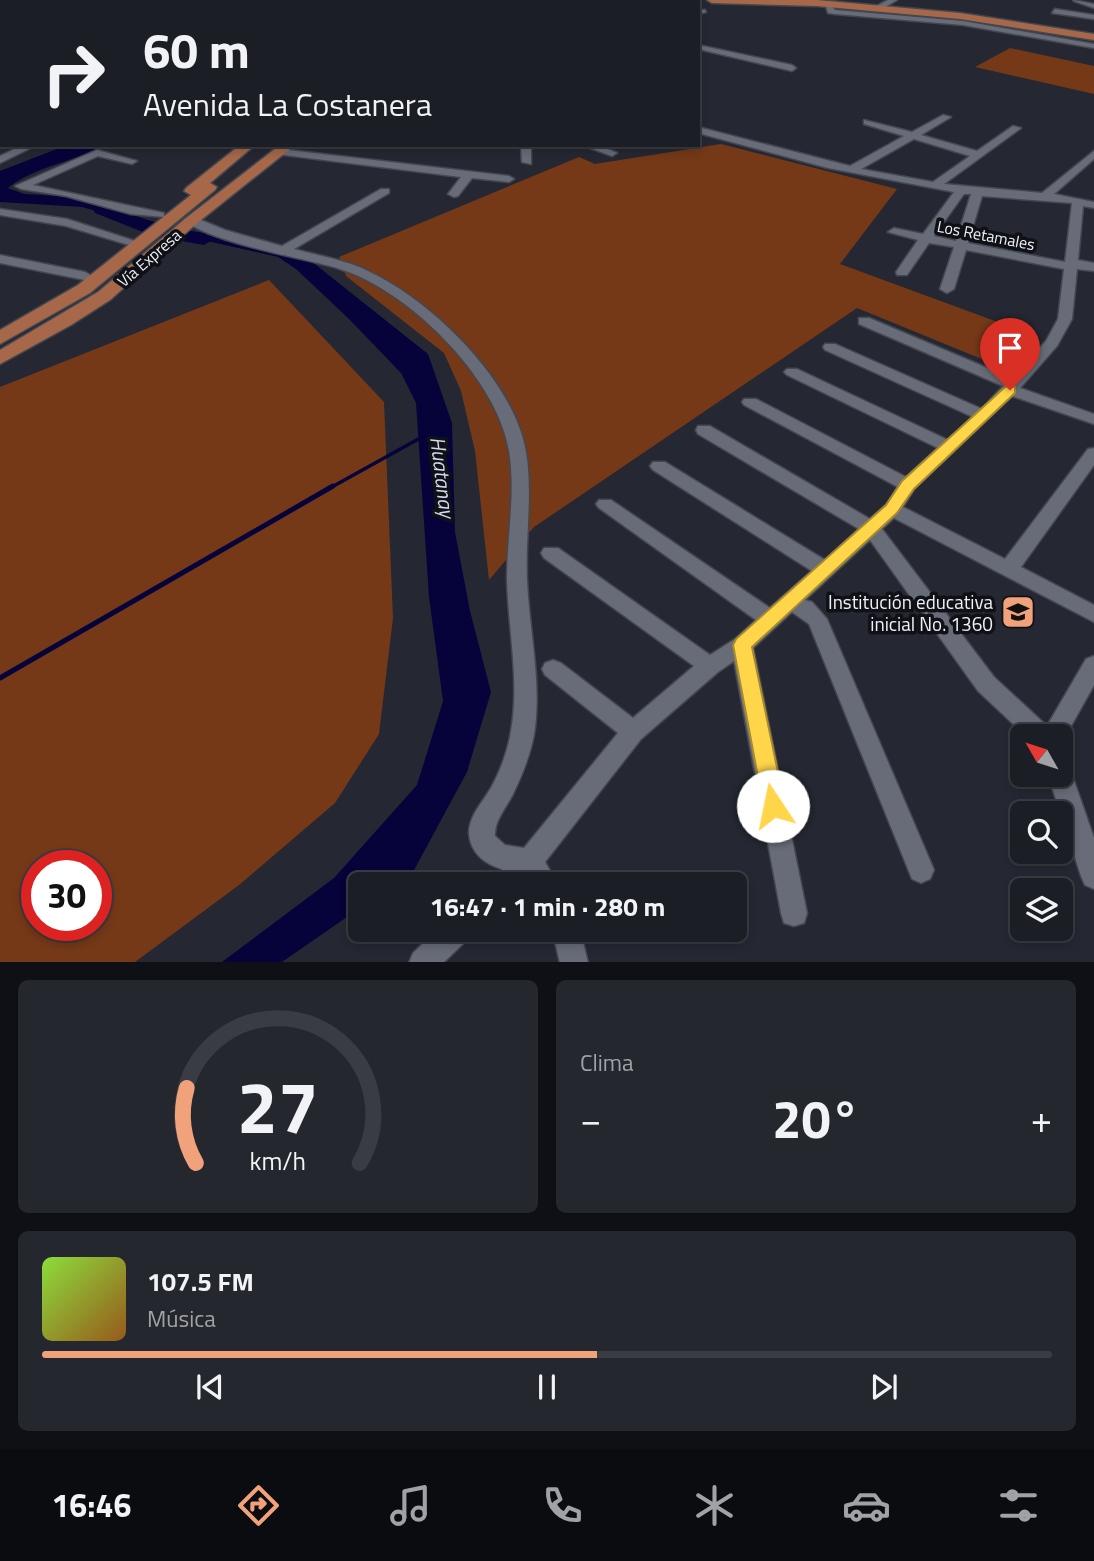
<!DOCTYPE html>
<html lang="es">
<meta charset="utf-8">
<style>
body{margin:0;font-family:"Titillium Web",sans-serif;background:#25272e;color:#f1f3f6;height:100vh;display:flex;flex-direction:column;font-size:26px;white-space:nowrap}
*{box-sizing:border-box;margin:0}
p{font-size:23px;color:#a0a2a7}
.icon{flex:none;width:38px;height:38px;fill:none;stroke:currentColor;stroke-width:2;stroke-linecap:round;stroke-linejoin:round}
.map{position:relative;height:962px;overflow:hidden}
.panel{display:flex;flex-direction:column;gap:18px;padding:18px;background:#0f1015;flex:1}
.panel>*{flex:none}
.top-card{position:absolute;left:0px;top:0px;width:700px;height:147px;box-shadow:0 4px 10px #0003,0 0 0 2px #3a3c43;background:#1c1e26;color:#f1f3f6;overflow:hidden}
.needle{width:46px;rotate:309deg}
.buttons{position:absolute;left:1010px;top:724px;display:grid;gap:14px}
.buttons a{display:grid;place-items:center;width:63px;height:63px;border-radius:10px;background:#1c1e26;box-shadow:0 4px 10px #0003,0 0 0 2px #3a3c43;font-size:35px}
.speed{position:absolute;left:21px;top:850px;display:flex;gap:14px;font-size:35px;font-weight:700;text-align:center}
.speed>*{display:grid;place-content:center;width:91px;height:91px;border-radius:50%;background:#1c1e26;box-shadow:0 4px 10px #0003,0 0 0 2px #3a3c43;line-height:1}
.speed .limit{border:10px solid #d22;background:#fff;color:#111}
.pin{position:absolute;display:grid;place-items:center;width:60px;height:60px;color:#fff;margin:-72px -30px;border-radius:50% 50% 50% 0;rotate:-45deg;box-shadow:0 0 7px #0007}
.pin .icon{rotate:45deg}
.me{position:absolute;width:77px;margin:-38px;rotate:349deg;stroke-linejoin:round;filter:drop-shadow(0 0 5px #0008)}
.turn{display:flex;align-items:center;gap:24px;height:147px;padding:0 28px;font-size:32px}
.turn .icon{width:91px;height:91px;stroke-width:2.5}
.turn b{display:block;font-size:49px;line-height:60px}
.big{font-size:52px;font-weight:700;line-height:1.1}
.panel .tile{flex:1;display:flex;flex-direction:column;justify-content:center;gap:10px;min-width:0;padding:0 24px;border-radius:10px;background:#25272e}
.panel .dial{align-items:center;gap:0}
.dial svg{height:182px;overflow:visible;fill:none;stroke:#3a3c43;stroke-width:7;stroke-linecap:round;text-anchor:middle}
.dial text{fill:#f1f3f6;stroke:none}
.song{display:flex;align-items:center;gap:21px}
.cover{width:84px;height:84px;border-radius:10px;background:linear-gradient(135deg,hsl(90 70% 55%),hsl(30 70% 35%))}
.played{height:7px;border-radius:4px;background:linear-gradient(90deg,#f1a27b 55%,#3a3c43 55%)}
.keys{display:flex;justify-content:space-around;direction:ltr}
.heat{display:flex;justify-content:space-between;align-items:center;font-size:38px;direction:ltr}
.panel .tiles{flex:1;display:grid;gap:18px;grid-template-columns:1fr 1fr}
.tile:last-child{grid-column:span 2}
.trip{position:absolute;left:348px;top:872px;width:399px;height:70px;border-radius:10px;background:#1c1e26;box-shadow:0 4px 10px #0003,0 0 0 2px #3a3c43;font-weight:700;line-height:70px;text-align:center}
.menu{display:flex;height:112px;justify-content:space-around;align-items:center;background:#0b0c0f;color:#a0a2a7}
.menu .icon{width:49px;height:49px}
.menu .on{color:#f1a27b}
.menu b{font-size:32px;color:#f1f3f6}
.map>svg:first-child{display:block}
.green{fill:#753918;fill-rule:evenodd}
.water{fill:#06033b}
.lines{fill:none;stroke-linecap:round;stroke-linejoin:round}
.stream-far2{stroke:#06033b;stroke-width:2}
.stream-far1{stroke:#06033b;stroke-width:3.5}
.stream{stroke:#06033b;stroke-width:5}
.river{fill:#06033b;fill-rule:evenodd}
.minor-casing{stroke:#44474f;stroke-width:3}
.major-casing{stroke:#44474f;stroke-width:3}
.highway-casing{stroke:#44474f;stroke-width:4}
.minor{fill:#686c79;fill-rule:evenodd}
.major{fill:#a66849;fill-rule:evenodd}
.highway{fill:#d06629;fill-rule:evenodd}
.route{fill:#ffd54a;stroke:#a68a30;stroke-width:2}
.labels{text-anchor:middle;dominant-baseline:central;stroke-width:7;stroke-linejoin:round;paint-order:stroke}
.far-street-label{font-size:16px;fill:#eef1f8;stroke:#101116}
.poi-label{font-size:19px;fill:#eef1f8;stroke:#101116;text-anchor:end}
.water-label{font-size:21px;font-style:italic;fill:#d2d9ef;stroke:#101116}
</style>
<div class="map">
<svg width="1094" height="963" viewBox="0 0 1094 963">
<rect width="100%" height="100%" fill="#252832"/>
<!-- green -->
<g class="green">
<path d="M1010 48 1094 66V94L975 67Z"/>
<path d="M721 144 897 189 840 264 1025 332 994 364 857 308 534 527 489 580 475 451 461 391 444 353 346 276 339 257 579 157 595 164Z"/>
<path d="M269 280 384 402 393 618 379 734 335 803 239 885 135 962H0V387ZM37 866H96V926H37Z"/>
</g>
<!-- water -->
<path class="water" d="M82 145H105C75 162 35 166 8 188L24 194 75 197 148 220 311 261 428 354 452 423 455 532 470 611 491 692 467 772 413 872 396 884H360V908L282 962H222L334 878 417 785 443 701 429 597 416 403 401 373 349 319 296 269 278 257 180 235 82 207 0 202V177Z"/>
<g class="lines">
<!-- stream-far2 -->
<path class="stream-far2" d="M69 0 80 2"/>
<!-- stream-far1 -->
<path class="stream-far1" d="M330 488 422 437"/>
<!-- stream -->
<path class="stream" d="M0 678 333 486"/>
<!-- river -->
<g class="river">
<path d="M283 0H299L282 2Z"/>
<path d="M67 145H90L88 148 0 182V171Z"/>
<path d="M102 203 164 227 204 233 214 239 204 245 153 236 95 213 93 209Z"/>
</g>
<defs>
<g id="minor">
<path d="M207 0H217L205 2Z"/>
<path d="M661 0H687L658 2Z"/>
<path d="M888 0H897L880 10 873 8Z"/>
<path d="M1073 0 1094 4V8L1074 1Z"/>
<rect x="0" y="3" width="2" height="5"/>
<path d="M825 3H829L835 10 963 21 1094 44V48L963 25 835 14 828 13Z"/>
<path d="M1055 9 1094 15V19L1052 13Z"/>
<path d="M698 10H705L706 12 698 14Z"/>
<path d="M698 45 792 65 796 68 792 71 698 49Z"/>
<path d="M0 46H2L0 51Z"/>
<path d="M943 115 951 117 921 135 977 151 1013 126 1021 128 944 184 1042 193 1094 151V159L1054 194 1094 202V208L1083 206 1078 260 1094 263V271L1077 269 1072 319 1057 346 1020 388 1094 414V424L1012 396 914 489 903 507 1005 559 1088 449 1094 448V465L1021 567 1094 605V622L894 518 882 529 994 677 1047 726 1086 659 1094 656V685L1061 744 1060 737H1027L978 691 870 540 805 600 812 602 827 619 934 870 930 879 921 883 912 879 809 624 792 612 753 648 807 913 804 923 794 926 784 923 781 913 734 661 718 672 641 739 545 862 558 884H529L527 881 525 884H492L502 869C484 864 470 852 469 833 469 815 484 801 492 786 501 769 508 750 511 731 520 680 508 629 507 578 507 536 516 492 509 451 497 377 407 289 337 268 303 258 210 242 186 221L196 218 225 230 282 246 381 189H389V193L294 249C319 256 347 260 370 272 433 302 514 381 526 452 533 494 525 537 527 580 529 629 541 678 535 728 532 751 523 773 513 794 506 808 494 821 495 836L505 845 524 848 618 733 545 675 542 669 545 663 553 660 561 663 633 718 694 666 544 558 541 553 544 548H558L710 655 735 639 756 620 599 508 596 504 599 500H611L770 608 812 571 653 470 650 466 653 462H665L825 560 859 529 698 434 696 430 698 426H710L870 519 886 505 898 487 744 405 742 402 744 399H756L906 477 938 448 787 375 784 372 787 369H797L948 440 973 417 825 350 823 347 825 344H835L982 409 1003 386 859 324V318H869L1011 378 1046 341 1058 319 1064 269 966 250 954 289 947 293 940 289 954 247 929 243 907 275H897L896 272 918 240 888 232 894 228 923 234 954 192 828 168 698 133V127L850 166 904 136 864 124V120L912 132ZM914 139 970 156 933 182 861 169ZM964 194H971L956 241 934 236ZM982 196 1072 203 1065 262 968 243Z"/>
<path d="M2 122V128L0 129V123Z"/>
<path d="M23 145H37L0 163V156Z"/>
<path d="M521 145H531V164L522 162Z"/>
<path d="M582 145H598L617 153 612 156Z"/>
<path d="M280 149 509 176 514 179 509 182 472 178 458 196 454 197 448 194 461 177 276 154V150Z"/>
<path d="M97 150 137 161 132 164 98 156 33 185 164 213V217L131 214 66 196 21 189 15 186Z"/>
<path d="M0 209 67 219 135 241 129 245 66 226 0 215Z"/>
<path d="M0 255 85 272 92 276 85 280 0 263Z"/>
<path d="M1060 764 1068 767 1072 775 1094 838V889L1085 885 1081 876 1048 775H1060Z"/>
<path d="M438 929H472L468 939 443 963H409L413 953Z"/>
<path d="M552 929H580L588 963H560Z"/>
</g>
<g id="major">
<path d="M478 0H491L477 2Z"/>
<path d="M512 0H526L511 2Z"/>
<path d="M707 0H817L960 13 1094 34V40L960 19 817 6 712 3Z"/>
<path d="M240 145H255L210 183 217 187 215 190 90 293 0 344V330L78 285 191 195 184 191 186 188Z"/>
<path d="M280 145H295L196 224 110 300 71 325 0 364V350L98 292 186 218Z"/>
</g>
<g id="highway">
<path d="M163 0H180V1L164 2Z"/>
<rect x="0" y="56" width="2" height="8"/>
</g>
</defs>
<!-- minor casing -->
<use href="#minor" class="minor-casing"/>
<!-- major casing -->
<use href="#major" class="major-casing"/>
<!-- highway casing -->
<use href="#highway" class="highway-casing"/>
<!-- minor -->
<use href="#minor" class="minor"/>
<!-- major -->
<use href="#major" class="major"/>
<!-- highway -->
<use href="#highway" class="highway"/>
</g>
<!-- route -->
<path class="route" d="M1010 386 1015 387V393L914 489 897 513 752 647 785 806 781 814 773 817 765 814 733 645 736 639 886 505 902 481 1005 387Z"/>
<!-- icons -->
<defs>
<symbol id="school-square" viewBox="-11 -11 22 22"><rect x="-9" y="-9" width="18" height="18" rx="4" fill="#f1a27b" stroke="#101116"/><path d="M0-5L7-2L0 1L-7-2ZM-4 1L0 2.5L4 1V4Q0 6-4 4Z" fill="#111"/></symbol>
</defs>
<g fill-rule="evenodd">
<use href="#school-square" x="999" y="593" width="38" height="38"/>
</g>
<g class="labels">
<!-- far-street labels -->
<g class="far-street-label">
<text transform="translate(986 235) rotate(11)">Los Retamales</text>
<text transform="translate(149 258) rotate(-41)">Vía Expresa</text>
</g>
<!-- poi labels -->
<g class="poi-label">
<text x="993" y="601">Institución educativa<tspan x="993" dy="22">inicial No. 1360</tspan></text>
</g>
<!-- water labels -->
<g class="water-label">
<text transform="translate(443 477) rotate(83)">Huatanay</text>
</g>
</g>
</svg>
<div class="buttons">
<a><svg class="needle" viewBox="-14 -14 28 28"><path d="M0-13l5 13h-10z" fill="#e53935"/><path d="M0 13l5-13h-10z" fill="#a0a2a7"/></svg></a>
<a><svg class="icon" aria-label="search" viewBox="0 0 24 24"><circle cx="10" cy="10" r="6"/><path d="M15 15l6 6"/></svg></a>
<a><svg class="icon" aria-label="layers" viewBox="0 0 24 24"><path d="M12 4l9 5-9 5-9-5zM3 14l9 5 9-5"/></svg></a>
</div>
<div class="speed"><div class="limit">30</div></div>
<div class="pin" style="left:1010px;top:390px;background:#d93025"><svg class="icon" aria-label="arrive" viewBox="0 0 24 24"><path d="M6 21V4h12l-3 4 3 4H6"/></svg></div>
<svg class="me" style="left:773px;top:806px" viewBox="-20 -20 40 40"><circle r="19" fill="#fff"/><path d="M0-13L10 11 0 6-10 11z" fill="#ffd54a"/></svg>
<div class="trip">16:47 · 1 min · 280 m</div>
<div class="top-card">
<div class="turn"><svg class="icon" aria-label="right" viewBox="0 0 24 24"><path d="M7 20v-9h11M14 6l5 5-5 5"/></svg><div><b>60 m</b>Avenida La Costanera</div></div>
</div>
</div>
<section class="panel">
<div class="tiles">
<div class="tile dial"><svg viewBox="0 0 100 80">
<path d="M14 69A42 42 0 1 1 86 69"/>
<path d="M14 69A42 42 0 0 1 10 36" stroke="#f1a27b"/>
<text x="50" y="56" font-size="32" font-weight="700">27</text>
<text x="50" y="72" font-size="11">km/h</text>
</svg></div>
<div class="tile"><p>Clima</p>
<div class="heat"><a>−</a><b class="big">20°</b><a>+</a></div>
</div>
<div class="tile">
<div class="song"><i class="cover"></i><div><b>107.5 FM</b><p>Música</p></div></div>
<div class="played"></div>
<div class="keys"><svg class="icon" aria-label="previous" viewBox="0 0 24 24"><path d="M18 5L8 12l10 7zM5 5v14"/></svg><svg class="icon" aria-label="pause" viewBox="0 0 24 24"><path d="M8 5v14M16 5v14"/></svg><svg class="icon" aria-label="next" viewBox="0 0 24 24"><path d="M6 5l10 7-10 7zM19 5v14"/></svg></div>
</div>
</div>
</section>
<nav class="menu">
<b>16:46</b>
<svg class="icon on" aria-label="directions" viewBox="0 0 24 24"><path d="M12 3l9 9-9 9-9-9zM9 14v-3h6M13 9l2 2-2 2"/></svg>
<svg class="icon" aria-label="music" viewBox="0 0 24 24"><path d="M9 18V5l10-2v13"/><circle cx="6" cy="18" r="3"/><circle cx="16" cy="16" r="3"/></svg>
<svg class="icon" aria-label="phone" viewBox="0 0 24 24"><path d="M5 4h4l2 5-3 2q2 4 5 5l2-3 5 2v4C11 20 4 13 5 4z"/></svg>
<svg class="icon" aria-label="climate" viewBox="0 0 24 24"><path d="M12 3v18M4 7l16 10M4 17L20 7"/></svg>
<svg class="icon" aria-label="car" viewBox="0 0 24 24"><path d="M5 17H2v-5l4-1 3-4h7l3 4 3 1v5h-3M9 17h6M6 11h13"/><circle cx="7" cy="17" r="2"/><circle cx="17" cy="17" r="2"/></svg>
<svg class="icon" aria-label="filters" viewBox="0 0 24 24"><path d="M4 7h16M4 17h16"/><circle cx="9" cy="7" r="2"/><circle cx="15" cy="17" r="2"/></svg>
</nav>
